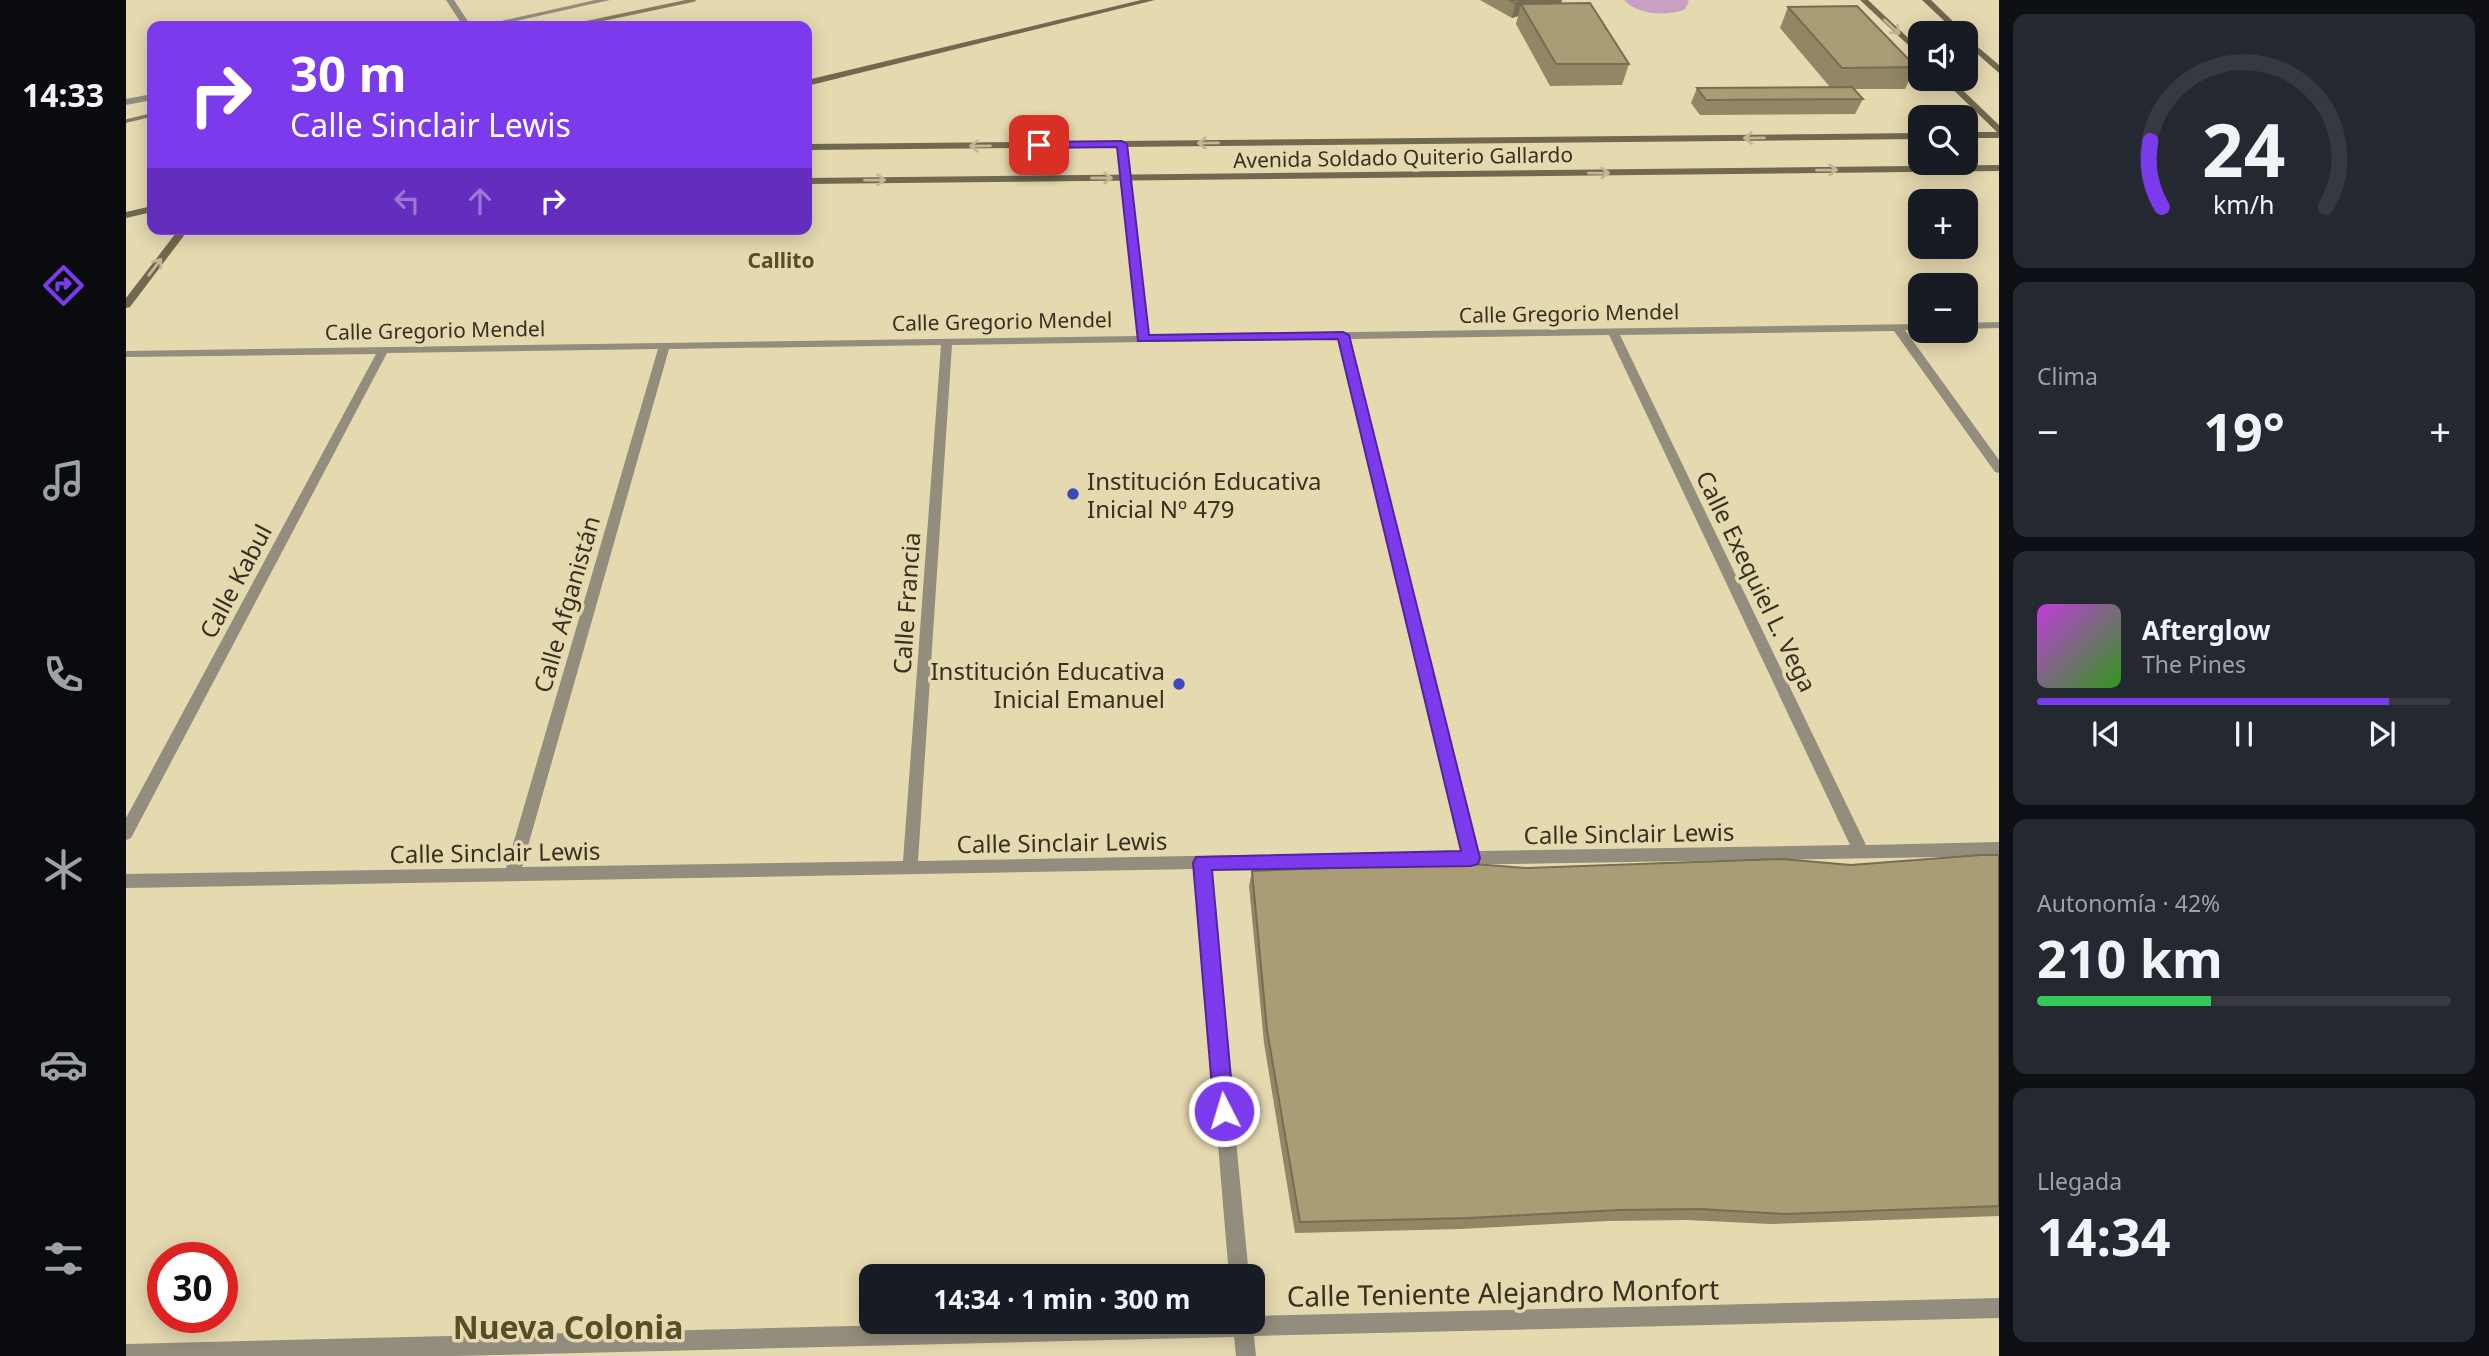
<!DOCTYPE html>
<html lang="es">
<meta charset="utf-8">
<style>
body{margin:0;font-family:"Noto Sans",sans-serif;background:#242831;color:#f1f3f6;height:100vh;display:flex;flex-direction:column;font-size:26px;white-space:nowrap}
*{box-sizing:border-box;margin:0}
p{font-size:23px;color:#9ea1a6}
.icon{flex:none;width:38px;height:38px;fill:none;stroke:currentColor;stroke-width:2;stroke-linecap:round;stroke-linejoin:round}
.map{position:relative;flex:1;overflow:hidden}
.details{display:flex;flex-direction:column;gap:14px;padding:14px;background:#0d0f14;width:490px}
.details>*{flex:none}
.top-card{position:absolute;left:21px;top:21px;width:665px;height:214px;border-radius:14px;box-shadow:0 4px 18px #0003;background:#7c3aed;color:#fff;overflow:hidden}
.buttons{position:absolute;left:1782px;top:21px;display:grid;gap:14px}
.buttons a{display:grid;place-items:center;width:70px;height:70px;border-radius:14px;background:#171b24;box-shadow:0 4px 18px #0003;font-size:35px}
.speed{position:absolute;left:21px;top:1242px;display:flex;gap:14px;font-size:35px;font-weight:700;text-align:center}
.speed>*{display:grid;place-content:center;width:91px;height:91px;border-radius:50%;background:#171b24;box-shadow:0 4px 18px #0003;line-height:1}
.speed .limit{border:10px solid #d22;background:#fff;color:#111}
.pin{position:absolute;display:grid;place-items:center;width:60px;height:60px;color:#fff;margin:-30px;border-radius:14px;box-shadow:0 4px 10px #0006}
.me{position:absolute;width:77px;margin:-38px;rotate:355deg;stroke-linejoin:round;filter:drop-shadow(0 0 5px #0008)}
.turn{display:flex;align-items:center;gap:24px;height:147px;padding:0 28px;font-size:32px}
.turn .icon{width:91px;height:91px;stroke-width:2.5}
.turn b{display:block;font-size:49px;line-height:60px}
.lanes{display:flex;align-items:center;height:66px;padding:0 28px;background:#0003;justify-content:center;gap:35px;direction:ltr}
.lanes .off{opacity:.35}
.big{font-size:52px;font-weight:700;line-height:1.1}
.details .widget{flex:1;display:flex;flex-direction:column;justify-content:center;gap:10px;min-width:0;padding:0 24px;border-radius:14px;background:#242831}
.details .dial{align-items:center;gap:0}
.dial svg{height:182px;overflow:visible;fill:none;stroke:#363941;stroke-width:7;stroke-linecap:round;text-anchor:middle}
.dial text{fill:#f1f3f6;stroke:none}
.song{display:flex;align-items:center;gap:21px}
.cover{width:84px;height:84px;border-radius:10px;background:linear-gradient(135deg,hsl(290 70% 55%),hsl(110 70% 35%))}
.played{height:7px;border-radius:4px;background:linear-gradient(90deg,#7c3aed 85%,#363941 85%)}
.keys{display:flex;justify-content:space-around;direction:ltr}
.heat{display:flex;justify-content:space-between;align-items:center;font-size:38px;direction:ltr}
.charge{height:10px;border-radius:5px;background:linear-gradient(90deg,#34c759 42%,#363941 0)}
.trip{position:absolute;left:733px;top:1264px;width:406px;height:70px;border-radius:14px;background:#171b24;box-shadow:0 4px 18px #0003;font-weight:700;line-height:70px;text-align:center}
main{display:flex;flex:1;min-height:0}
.dock{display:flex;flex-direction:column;width:126px;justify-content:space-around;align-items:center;background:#090b0e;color:#9ea1a6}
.dock .icon{width:49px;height:49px}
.dock .selected{color:#7c3aed}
.dock b{font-size:32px;color:#f1f3f6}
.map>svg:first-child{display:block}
.green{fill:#c9a0c1}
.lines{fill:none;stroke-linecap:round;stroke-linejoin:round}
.street{fill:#928d7c;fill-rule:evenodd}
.secondary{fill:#706950;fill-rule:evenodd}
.rail{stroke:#847c61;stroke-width:3.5}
.wall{fill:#918765}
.shaded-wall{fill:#766e53}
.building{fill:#a99d76;stroke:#766e53;stroke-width:2}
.oneway{stroke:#c2b793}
.route{fill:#7c3aed;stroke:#51269a;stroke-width:2}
.poi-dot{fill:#3d48bc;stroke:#e5d9b0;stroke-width:2.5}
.labels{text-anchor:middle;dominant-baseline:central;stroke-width:7;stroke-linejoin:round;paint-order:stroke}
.far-street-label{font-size:21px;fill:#363121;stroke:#e5d9b0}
.far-neighbourhood-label{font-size:21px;font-weight:bold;fill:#584d29;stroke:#e5d9b0}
.poi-label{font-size:24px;fill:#363121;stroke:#e5d9b0;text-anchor:start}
.street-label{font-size:24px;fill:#363121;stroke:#e5d9b0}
.near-street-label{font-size:28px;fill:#363121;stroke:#e5d9b0}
.near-neighbourhood-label{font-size:32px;font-weight:bold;fill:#584d29;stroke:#e5d9b0}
</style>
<main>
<nav class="dock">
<b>14:33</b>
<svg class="icon selected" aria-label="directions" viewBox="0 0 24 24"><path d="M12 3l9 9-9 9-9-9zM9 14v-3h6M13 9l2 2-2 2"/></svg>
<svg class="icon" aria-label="music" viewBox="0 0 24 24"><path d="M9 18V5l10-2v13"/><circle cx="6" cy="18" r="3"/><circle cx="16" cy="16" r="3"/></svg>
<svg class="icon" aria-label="phone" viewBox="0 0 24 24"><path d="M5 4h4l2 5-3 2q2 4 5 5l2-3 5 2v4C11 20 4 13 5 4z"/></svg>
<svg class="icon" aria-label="climate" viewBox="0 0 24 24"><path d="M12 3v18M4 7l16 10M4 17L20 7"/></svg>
<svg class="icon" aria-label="car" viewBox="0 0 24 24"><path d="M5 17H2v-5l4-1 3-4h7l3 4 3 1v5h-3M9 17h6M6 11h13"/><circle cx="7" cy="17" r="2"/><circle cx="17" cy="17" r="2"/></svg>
<svg class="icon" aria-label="filters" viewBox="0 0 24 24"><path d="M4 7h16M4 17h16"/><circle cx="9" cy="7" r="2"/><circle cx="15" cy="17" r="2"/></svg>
</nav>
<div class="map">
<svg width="1873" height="1356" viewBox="0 0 1873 1356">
<rect width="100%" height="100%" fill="#e5d9b0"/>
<!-- green -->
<path class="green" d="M1498 0H1561L1563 2 1558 10C1539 16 1512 15 1498 0Z"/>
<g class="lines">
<!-- street -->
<g class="street">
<path d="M320 0H328L345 26H337Z"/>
<path d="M469 0H484L367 26H353Z"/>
<path d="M26 94V100L0 105V99Z"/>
<path d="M996 141 1001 144 1022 335 1794 324V330H1779L1873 460V473L1869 472 1768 331 1494 335 1740 845 1873 842V856L1084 869 1123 1276H1103L1069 869 0 888V874L380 868 532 349 261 353 5 838 0 840V818L250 354 0 357V351L1011 336 991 144ZM1483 335 1724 845 1351 851 1223 339ZM1213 339 1336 851 792 861 826 345ZM815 345 777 861 396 867 543 349Z"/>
<path d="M1873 322V328L1839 329V323Z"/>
<path d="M1873 1298V1318L1128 1336 1130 1356H1110L1108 1337 328 1356H0V1344L927 1321H1127V1316Z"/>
</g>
<!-- secondary -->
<g class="secondary">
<path d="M1015 0H1029L681 86V80Z"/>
<path d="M1734 0H1742L1794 49V56Z"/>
<path d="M1796 0H1805L1839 33H1831Z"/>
<path d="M1839 36 1873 65V73L1839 43Z"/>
<path d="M1816 79H1825L1873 125V138H1839V132H1871Z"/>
<path d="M1794 133V139L681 150V144Z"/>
<path d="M1873 165V171L681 184V178Z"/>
<path d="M26 206V212L0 218V212Z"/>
<path d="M53 229H63L4 307 0 308V298Z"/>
</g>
<!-- rail -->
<g class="rail">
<path d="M445 26 568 0"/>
<path d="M0 121 26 115"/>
</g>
</g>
<!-- wall -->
<g class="wall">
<path d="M1354 0H1436L1435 3 1503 64 1496 85 1424 86 1390 24 1392 16 1386 18Z"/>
<path d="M1662 7 1790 67 1779 89H1728L1737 99 1729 114 1574 115 1565 103 1571 88 1704 87 1654 28Z"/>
<path d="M1873 855V1216L1644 1224 1561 1220 1482 1221 1335 1229 1169 1233 1138 1043 1123 886 1126 871 1725 865Z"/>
</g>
<!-- shaded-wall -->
<path class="shaded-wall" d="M1402 0H1436L1434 5 1395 4 1392 16 1386 18 1389 3Z"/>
<!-- building -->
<g class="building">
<path d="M1383 0H1402L1389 3Z"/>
<path d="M1464 3 1503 64H1430L1395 4Z"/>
<path d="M1731 6 1790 67 1716 68 1662 7Z"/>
<path d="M1726 87 1737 99 1580 100 1571 88Z"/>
<path d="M1855 855H1873V1206L1659 1214 1574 1209 1493 1210 1343 1218 1174 1222 1141 1030 1126 871 1333 863 1401 868 1656 859 1725 865Z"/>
</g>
<!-- one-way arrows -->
<defs><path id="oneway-shaft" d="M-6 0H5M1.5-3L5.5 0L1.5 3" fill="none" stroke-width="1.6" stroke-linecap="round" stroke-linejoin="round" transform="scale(1.75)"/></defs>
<g class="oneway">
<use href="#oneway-shaft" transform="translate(1766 27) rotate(44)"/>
<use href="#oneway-shaft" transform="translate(1628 138) rotate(179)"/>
<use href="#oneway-shaft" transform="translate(1082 143) rotate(179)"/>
<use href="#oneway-shaft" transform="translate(854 146) rotate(179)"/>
<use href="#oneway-shaft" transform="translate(1701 170) rotate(-1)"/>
<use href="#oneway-shaft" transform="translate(1473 173) rotate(-1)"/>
<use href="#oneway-shaft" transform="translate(976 178)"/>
<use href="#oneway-shaft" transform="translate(749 180) rotate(-1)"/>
<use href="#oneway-shaft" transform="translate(29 267) rotate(-53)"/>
</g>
<!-- route -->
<path class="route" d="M996 141 1001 144 1023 335 1217 332 1223 335 1354 858 1352 864 1345 866 1086 870 1108 1111 1105 1118 1098 1121 1091 1118 1088 1111 1067 863 1070 857 1335 851 1212 339 1012 341 991 147 913 148 908 145 913 142Z"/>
<!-- markers -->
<g class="poi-dot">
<circle cx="947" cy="494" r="7"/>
<circle cx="1053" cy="684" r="7"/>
</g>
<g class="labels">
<!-- far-street labels -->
<g class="far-street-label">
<text transform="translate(1277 157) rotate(-1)">Avenida Soldado Quiterio Gallardo</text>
<text transform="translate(1443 313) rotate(-1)">Calle Gregorio Mendel</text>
<text transform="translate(876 321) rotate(-1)">Calle Gregorio Mendel</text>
<text transform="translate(309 330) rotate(-1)">Calle Gregorio Mendel</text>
</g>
<!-- far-neighbourhood labels -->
<g class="far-neighbourhood-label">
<text x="655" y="260">Callito</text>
</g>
<!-- poi labels -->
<g class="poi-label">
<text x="961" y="480">Institución Educativa<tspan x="961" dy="28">Inicial Nº 479</tspan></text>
<text x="1039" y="670" text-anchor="end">Institución Educativa<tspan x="1039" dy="28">Inicial Emanuel</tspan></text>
</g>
<!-- street labels -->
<g class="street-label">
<text transform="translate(109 581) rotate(-62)">Calle Kabul</text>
<text transform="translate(1631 581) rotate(64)">Calle Exequiel L. Vega</text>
<text transform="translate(780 603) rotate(-86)">Calle Francia</text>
<text transform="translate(440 604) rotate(-74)">Calle Afganistán</text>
<text transform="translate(1503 833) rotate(-1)">Calle Sinclair Lewis</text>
<text transform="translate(936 842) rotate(-1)">Calle Sinclair Lewis</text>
<text transform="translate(369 852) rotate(-1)">Calle Sinclair Lewis</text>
</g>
<!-- near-street labels -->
<g class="near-street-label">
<text transform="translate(1377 1292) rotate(-1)">Calle Teniente Alejandro Monfort</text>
</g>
<!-- near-neighbourhood labels -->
<g class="near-neighbourhood-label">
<text x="442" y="1326">Nueva Colonia</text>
</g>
</g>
</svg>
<div class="buttons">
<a><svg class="icon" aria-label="sound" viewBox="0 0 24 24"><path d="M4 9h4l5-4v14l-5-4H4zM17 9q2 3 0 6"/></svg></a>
<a><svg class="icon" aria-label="search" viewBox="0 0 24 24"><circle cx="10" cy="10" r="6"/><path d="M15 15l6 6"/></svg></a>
<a>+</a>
<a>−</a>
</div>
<div class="speed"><div class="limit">30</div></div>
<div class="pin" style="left:913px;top:145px;background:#d93025"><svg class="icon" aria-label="arrive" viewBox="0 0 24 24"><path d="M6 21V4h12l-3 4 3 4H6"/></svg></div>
<svg class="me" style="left:1098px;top:1111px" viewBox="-20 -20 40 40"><circle r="17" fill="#7c3aed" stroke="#fff" stroke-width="3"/><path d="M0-11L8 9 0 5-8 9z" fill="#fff"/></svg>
<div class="trip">14:34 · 1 min · 300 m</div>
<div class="top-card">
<div class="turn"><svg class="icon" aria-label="right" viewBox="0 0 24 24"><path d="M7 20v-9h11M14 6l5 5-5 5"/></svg><div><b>30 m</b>Calle Sinclair Lewis</div></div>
<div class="lanes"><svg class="icon off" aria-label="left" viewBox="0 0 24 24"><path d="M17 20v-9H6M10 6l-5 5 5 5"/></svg><svg class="icon off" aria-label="ahead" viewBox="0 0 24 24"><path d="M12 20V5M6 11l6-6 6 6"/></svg><svg class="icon" aria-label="right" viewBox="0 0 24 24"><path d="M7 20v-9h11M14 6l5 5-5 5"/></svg></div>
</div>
</div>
<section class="details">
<div class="widget dial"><svg viewBox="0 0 100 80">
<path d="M14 69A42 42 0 1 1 86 69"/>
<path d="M14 69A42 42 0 0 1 9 40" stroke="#7c3aed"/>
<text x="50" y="56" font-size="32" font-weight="700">24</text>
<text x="50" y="72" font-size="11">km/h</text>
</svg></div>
<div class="widget"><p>Clima</p>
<div class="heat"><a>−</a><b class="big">19°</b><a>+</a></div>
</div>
<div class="widget">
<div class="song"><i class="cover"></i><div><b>Afterglow</b><p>The Pines</p></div></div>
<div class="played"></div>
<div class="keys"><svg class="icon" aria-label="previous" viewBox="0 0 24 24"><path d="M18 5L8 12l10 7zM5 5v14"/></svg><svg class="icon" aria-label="pause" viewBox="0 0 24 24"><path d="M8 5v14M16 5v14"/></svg><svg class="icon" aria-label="next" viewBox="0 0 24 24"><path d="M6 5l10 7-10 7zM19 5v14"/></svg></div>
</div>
<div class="widget"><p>Autonomía · 42%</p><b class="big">210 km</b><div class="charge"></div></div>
<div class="widget"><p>Llegada</p><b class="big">14:34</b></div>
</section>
</main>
